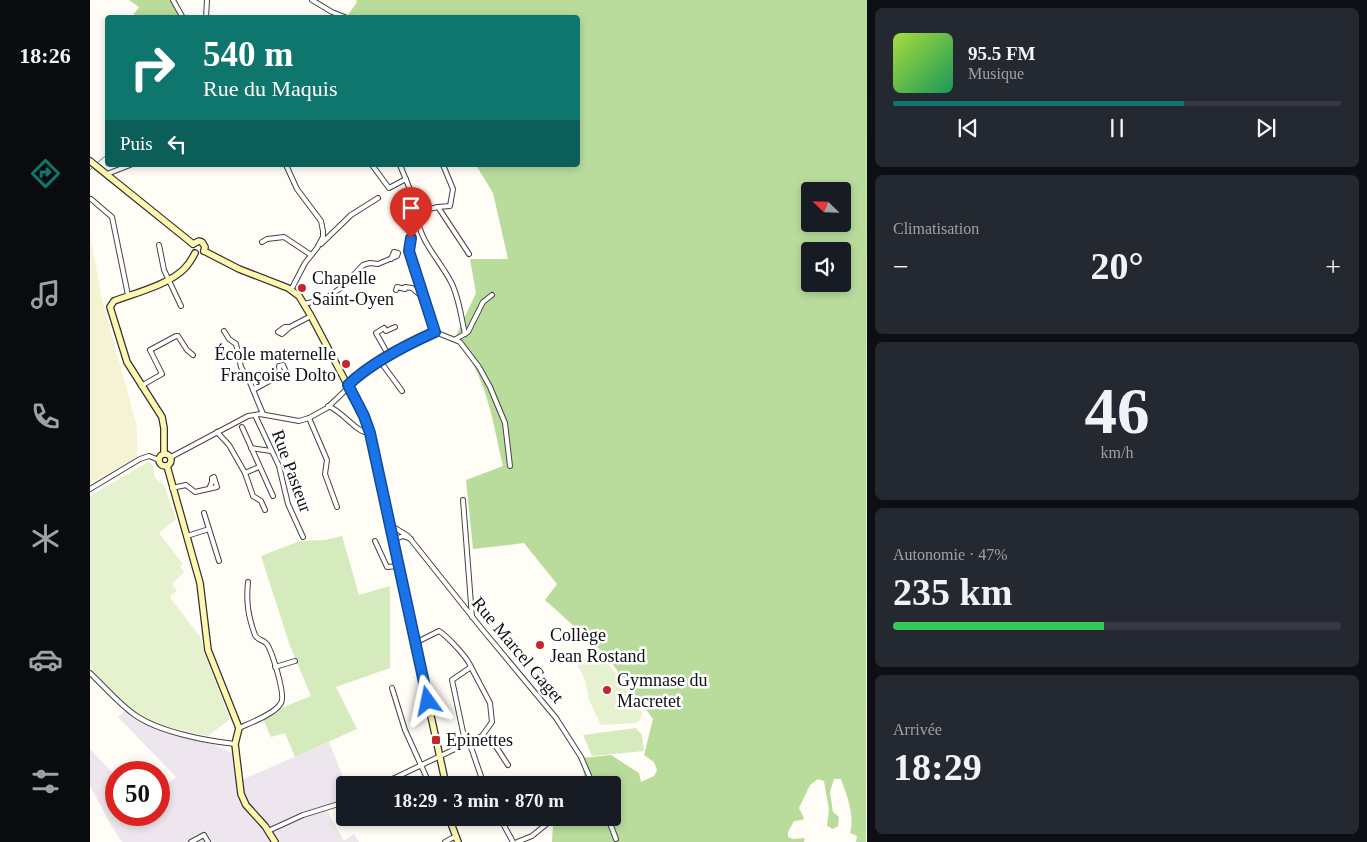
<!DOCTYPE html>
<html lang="fr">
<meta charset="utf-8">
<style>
body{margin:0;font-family:"Times New Roman",serif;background:#242831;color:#f1f3f6;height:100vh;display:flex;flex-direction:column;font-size:19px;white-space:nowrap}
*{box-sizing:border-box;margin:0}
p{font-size:16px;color:#9ea1a6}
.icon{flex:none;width:28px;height:28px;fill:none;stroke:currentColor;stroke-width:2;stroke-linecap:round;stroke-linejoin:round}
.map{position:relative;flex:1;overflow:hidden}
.drawer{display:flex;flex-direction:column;gap:8px;padding:8px;background:#0d0f14;width:500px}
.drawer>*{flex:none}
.top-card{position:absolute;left:15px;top:15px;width:475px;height:152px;border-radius:5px;box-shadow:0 2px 8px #0003;background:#0f766e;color:#fff;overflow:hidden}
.needle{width:32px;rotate:293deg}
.fabs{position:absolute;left:711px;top:182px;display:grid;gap:10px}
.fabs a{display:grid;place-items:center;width:50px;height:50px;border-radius:5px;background:#171b24;box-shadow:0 2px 8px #0003;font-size:25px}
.speed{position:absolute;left:15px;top:761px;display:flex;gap:10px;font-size:25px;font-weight:700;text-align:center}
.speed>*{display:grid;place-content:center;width:65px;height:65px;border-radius:50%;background:#171b24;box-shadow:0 2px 8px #0003;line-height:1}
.speed .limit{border:8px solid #d22;background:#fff;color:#111}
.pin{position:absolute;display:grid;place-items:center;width:42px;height:42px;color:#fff;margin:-51px -21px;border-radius:50% 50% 50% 0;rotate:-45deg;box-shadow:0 0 5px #0007}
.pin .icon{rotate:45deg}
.me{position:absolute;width:55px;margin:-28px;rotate:348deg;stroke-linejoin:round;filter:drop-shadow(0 0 4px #0008)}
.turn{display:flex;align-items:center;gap:18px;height:105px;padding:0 15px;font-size:22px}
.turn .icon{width:65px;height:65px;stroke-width:2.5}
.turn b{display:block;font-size:35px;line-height:42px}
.then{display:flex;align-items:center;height:48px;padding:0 15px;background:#0003;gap:10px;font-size:19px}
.big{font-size:38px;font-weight:600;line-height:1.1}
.drawer .tile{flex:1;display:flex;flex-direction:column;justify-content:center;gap:8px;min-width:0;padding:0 18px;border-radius:8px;background:#242831}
.drawer .dial{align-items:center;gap:0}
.dial b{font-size:65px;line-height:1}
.song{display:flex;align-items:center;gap:15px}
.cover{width:60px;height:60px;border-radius:8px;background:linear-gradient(135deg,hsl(80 70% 55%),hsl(150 70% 35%))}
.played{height:5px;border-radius:2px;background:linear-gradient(90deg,#0f766e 65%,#363941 65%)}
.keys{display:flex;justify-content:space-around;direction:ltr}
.heat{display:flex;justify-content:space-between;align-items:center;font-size:28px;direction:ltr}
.charge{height:8px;border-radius:4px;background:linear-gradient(90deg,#34c759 47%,#363941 0)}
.trip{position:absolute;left:246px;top:776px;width:285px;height:50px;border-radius:5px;background:#171b24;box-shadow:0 2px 8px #0003;font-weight:600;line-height:50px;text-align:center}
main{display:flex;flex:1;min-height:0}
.tab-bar{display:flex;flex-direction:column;width:90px;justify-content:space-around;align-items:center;background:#090b0e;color:#9ea1a6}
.tab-bar .icon{width:35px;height:35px}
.tab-bar .on{color:#0f766e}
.tab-bar b{font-size:22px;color:#f1f3f6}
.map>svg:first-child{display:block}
.industrial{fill:#eee6ef}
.farmland{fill:#f6f3d4}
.green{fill:#d5ebbd}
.forest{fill:#b9dc9c;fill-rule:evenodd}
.pitch{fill:#e6f2cf}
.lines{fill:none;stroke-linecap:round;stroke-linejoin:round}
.stream{stroke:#3f96cf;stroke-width:1}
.street-casing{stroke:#444;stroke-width:6}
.secondary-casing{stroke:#333;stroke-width:8}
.street{stroke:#fff;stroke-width:4}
.secondary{stroke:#fff6b0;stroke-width:5.5}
.route-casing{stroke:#114b97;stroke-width:12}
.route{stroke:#1a73e8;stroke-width:9}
.poi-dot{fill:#c4262e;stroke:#fff;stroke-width:2}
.labels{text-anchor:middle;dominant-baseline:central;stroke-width:5;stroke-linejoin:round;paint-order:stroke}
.poi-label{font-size:18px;fill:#111;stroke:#fff;text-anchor:start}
.street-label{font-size:18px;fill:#111;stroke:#fff}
</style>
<main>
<nav class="tab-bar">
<b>18:26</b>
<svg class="icon on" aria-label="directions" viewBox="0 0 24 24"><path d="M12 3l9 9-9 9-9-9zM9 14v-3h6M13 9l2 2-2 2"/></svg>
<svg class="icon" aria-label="music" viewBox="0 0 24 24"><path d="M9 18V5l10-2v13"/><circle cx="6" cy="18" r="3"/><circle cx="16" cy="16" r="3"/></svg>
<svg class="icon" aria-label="phone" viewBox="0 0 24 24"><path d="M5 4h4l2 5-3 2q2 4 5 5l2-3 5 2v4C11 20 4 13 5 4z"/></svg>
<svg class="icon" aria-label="climate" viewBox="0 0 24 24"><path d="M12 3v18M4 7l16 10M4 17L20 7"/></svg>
<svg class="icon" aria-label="car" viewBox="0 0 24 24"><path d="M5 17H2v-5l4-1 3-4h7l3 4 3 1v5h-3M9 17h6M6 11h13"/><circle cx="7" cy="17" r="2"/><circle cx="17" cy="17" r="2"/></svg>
<svg class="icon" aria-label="filters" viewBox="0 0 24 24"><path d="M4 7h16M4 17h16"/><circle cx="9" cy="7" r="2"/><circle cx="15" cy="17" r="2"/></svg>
</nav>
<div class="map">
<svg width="777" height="842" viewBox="0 0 777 842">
<rect width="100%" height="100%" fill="#fffdf5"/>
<!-- industrial -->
<path class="industrial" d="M35 710 49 722 83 734 124 745 142 753 147 782 239 742 256 785H255V800L235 807 254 841 264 834 269 842H32L20 823 0 786V749L26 776V815H69V789L86 777 28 717Z"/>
<!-- farmland -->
<path class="farmland" d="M0 234 12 299 47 427V457L0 484Z"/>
<!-- green -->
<g class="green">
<path d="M252 536 269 595 300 586V668L246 687 267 729 205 757 195 733 181 737 173 719 196 706 221 696 200 646 171 556 210 541 235 540Z"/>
<path d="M546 728 552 735 554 751 502 756 493 735Z"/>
</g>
<!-- forest -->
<g class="forest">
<path d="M39 0H82L93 17H42L49 7Z"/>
<path d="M266 0H777L776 842H766L767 836 760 833C765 815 757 796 751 779H744L740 792 743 812 749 817 748 826 743 829 737 826 739 810 734 781 728 779 720 785 709 808 714 818 713 820 704 821 698 832V837L703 839 715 838 714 842H462L463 826 480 818H522V785H495L492 758 521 755 549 773 551 782 564 776 567 770 564 762 554 755 563 719 515 654 455 600 467 584 434 543 383 549 376 480 413 466C403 425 397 370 364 340L386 293 380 259H418L403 193 386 165H488V18H263L258 15 267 2ZM720 191H752V224H720ZM720 251H752V284H720Z"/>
</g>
<!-- pitch -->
<g class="pitch">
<path d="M58 462 63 466 65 478 74 485 86 519 69 533 93 564 90 566 94 572 82 584 87 591 81 595V599L111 638 114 652 140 719 118 736C98 732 67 726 51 716 32 704 17 685 2 671L1 665 0 664V496Z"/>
<path d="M501 644 528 676 527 678 546 699 544 701 552 713 550 720 546 723 511 725 499 700 495 680 488 665 499 656 495 650Z"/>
</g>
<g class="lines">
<!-- stream -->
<g class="stream">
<path d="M8 162 18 154"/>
<path d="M0 170 2 168"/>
</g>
<defs>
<g id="street">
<path d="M83 0 93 18"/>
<path d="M222 0 242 12 257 18"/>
<path d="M116 18 117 0"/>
<path d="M196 165 207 189 231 221 233 231V237L227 248 215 263 201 290"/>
<path d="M282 165 299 188 316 179"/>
<path d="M17 174 40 165"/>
<path d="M1 199 22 217 38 295"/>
<path d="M348 207 360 206 363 189 353 165"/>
<path d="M326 212 348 207 379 254"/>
<path d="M327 217C331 243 349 259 361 282 369 297 371 317 375 334"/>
<path d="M172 242 177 239 194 237 221 255"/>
<path d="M231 244 261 215 288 198"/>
<path d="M69 245 74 270 91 306"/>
<path d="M306 290 307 287 315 289V287L322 288 329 294 332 293"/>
<path d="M214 304 235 299 252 287 273 265 280 263 288 264 307 256 308 253 304 252 301 259"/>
<path d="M200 327H195L188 332 192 334 200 327 221 316"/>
<path d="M134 331 139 339 146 344 151 367 159 380 173 414"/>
<path d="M345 332 370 342 389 367 400 387 415 423 420 466"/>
<path d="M366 339 378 332 393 302 402 295"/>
<path d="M299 356 286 333 294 328 296 331 305 327"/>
<path d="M290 361 312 391"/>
<path d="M258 385C283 362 315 345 345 332L319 251 326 212 321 192 310 165"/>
<path d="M51 386 72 374 60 350 86 336H88L97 350 103 355"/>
<path d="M163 390 196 372 193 365 189 366 190 375"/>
<path d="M238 406C254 412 266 433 280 433"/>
<path d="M165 415 189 466 198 504 213 537"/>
<path d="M219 418 237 460 235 474 247 507"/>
<path d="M152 427 183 496"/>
<path d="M127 432 139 445 155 473 163 496 171 501 175 510"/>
<path d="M161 448 181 451"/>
<path d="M81 457 158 416 170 414 209 421 219 418 237 408 259 387"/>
<path d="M155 473 169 467"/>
<path d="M82 488 96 485 105 492 127 487 124 477 122 478V482L119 489"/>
<path d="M0 489 50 459 59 456 69 460"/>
<path d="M373 500 382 617"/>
<path d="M114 513 129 561"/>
<path d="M301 528H305L318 536 392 629 466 718 491 757 503 785"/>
<path d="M97 536 119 529"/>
<path d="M303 540 313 536 321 539"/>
<path d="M285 541 297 567 309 566"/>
<path d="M325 643 349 631C357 636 378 658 381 667L362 680 373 732 382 750 394 785"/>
<path d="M185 667 205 661"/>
<path d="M381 667 400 703 402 722 392 736"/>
<path d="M0 673C15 687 29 704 45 715 69 732 117 741 145 744"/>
<path d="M302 688 315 730 340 785"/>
<path d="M149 728C160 723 185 714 191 703 196 695 182 652 177 644 173 639 168 641 165 635 158 616 156 602 158 582"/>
<path d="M290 785 392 736 405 745 418 765"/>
<path d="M410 818 423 842"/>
<path d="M518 818 526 839"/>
<path d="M178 831 213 815 255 802"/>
<path d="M101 842 114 835 118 842"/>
<path d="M355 842 362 838 367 837"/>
<path d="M427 842 442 836 464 818"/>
</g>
<g id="secondary">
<path d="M0 161 103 244"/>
<path d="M103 244 109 241 112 242 115 247 114 251"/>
<path d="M114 251 149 269 198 288 209 296 221 316 277 422 356 785"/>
<path d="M74 453V428L72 417 37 362 20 307 24 301C45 293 78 285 94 269 98 265 102 259 105 253"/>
<circle cx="75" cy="460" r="6"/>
<path d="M77 466 110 583 118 650 149 728 145 744 151 794 156 805 175 826 185 842"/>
<path d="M359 818 368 842"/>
</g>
</defs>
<!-- street casing -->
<use href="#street" class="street-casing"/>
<!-- secondary casing -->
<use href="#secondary" class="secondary-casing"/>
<!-- street -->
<use href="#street" class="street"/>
<!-- secondary -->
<use href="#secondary" class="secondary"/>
</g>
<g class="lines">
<defs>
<path id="route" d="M321 238 319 251 345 332C316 345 282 362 258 385L274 416 280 433 338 701"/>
</defs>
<!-- route casing -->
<use href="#route" class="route-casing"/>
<!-- route -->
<use href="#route" class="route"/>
</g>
<!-- markers -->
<g class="poi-dot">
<circle cx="212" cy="288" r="5"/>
<circle cx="256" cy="364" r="5"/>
<circle cx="450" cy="645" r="5"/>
<circle cx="517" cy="690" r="5"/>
<rect x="341" y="735" width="10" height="10" rx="2.5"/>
</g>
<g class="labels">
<!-- poi labels -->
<g class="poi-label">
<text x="222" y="278">Chapelle<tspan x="222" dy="21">Saint-Oyen</tspan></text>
<text x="246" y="354" text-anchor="end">École maternelle<tspan x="246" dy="21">Françoise Dolto</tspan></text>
<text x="460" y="635">Collège<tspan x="460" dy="21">Jean Rostand</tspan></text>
<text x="527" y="680">Gymnase du<tspan x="527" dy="21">Macretet</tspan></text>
<text x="356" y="740">Epinettes</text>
</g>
<!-- street labels -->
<g class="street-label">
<text transform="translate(202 471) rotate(70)">Rue Pasteur</text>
<text transform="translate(428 650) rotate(50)">Rue Marcel Gaget</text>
</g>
</g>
</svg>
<div class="fabs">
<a><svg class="needle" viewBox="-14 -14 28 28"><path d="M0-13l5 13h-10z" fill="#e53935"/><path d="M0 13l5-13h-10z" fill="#9ea1a6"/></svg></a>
<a><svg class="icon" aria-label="sound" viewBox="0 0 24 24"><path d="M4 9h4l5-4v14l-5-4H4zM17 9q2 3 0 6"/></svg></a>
</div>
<div class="speed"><div class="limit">50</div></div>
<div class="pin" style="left:321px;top:238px;background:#d93025"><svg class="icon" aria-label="arrive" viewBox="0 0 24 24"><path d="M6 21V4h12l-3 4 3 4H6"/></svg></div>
<svg class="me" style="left:338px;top:701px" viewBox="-20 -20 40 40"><path d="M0-17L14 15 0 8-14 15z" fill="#1a73e8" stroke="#fff" stroke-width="4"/></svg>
<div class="trip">18:29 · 3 min · 870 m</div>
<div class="top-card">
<div class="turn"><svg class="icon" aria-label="right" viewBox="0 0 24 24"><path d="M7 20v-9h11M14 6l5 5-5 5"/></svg><div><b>540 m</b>Rue du Maquis</div></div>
<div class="then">Puis<svg class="icon" aria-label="left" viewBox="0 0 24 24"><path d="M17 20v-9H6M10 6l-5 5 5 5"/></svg></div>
</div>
</div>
<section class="drawer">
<div class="tile">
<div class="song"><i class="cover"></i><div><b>95.5 FM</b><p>Musique</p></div></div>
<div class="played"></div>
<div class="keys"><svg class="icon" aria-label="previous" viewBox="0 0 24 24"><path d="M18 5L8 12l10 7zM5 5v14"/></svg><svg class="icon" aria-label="pause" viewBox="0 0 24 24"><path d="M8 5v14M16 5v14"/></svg><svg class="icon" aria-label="next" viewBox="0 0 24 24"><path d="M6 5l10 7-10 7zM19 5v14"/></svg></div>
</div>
<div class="tile"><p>Climatisation</p>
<div class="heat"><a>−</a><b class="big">20°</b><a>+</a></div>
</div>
<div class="tile dial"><b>46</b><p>km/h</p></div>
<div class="tile"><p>Autonomie · 47%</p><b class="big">235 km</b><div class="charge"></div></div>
<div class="tile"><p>Arrivée</p><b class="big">18:29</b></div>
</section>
</main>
